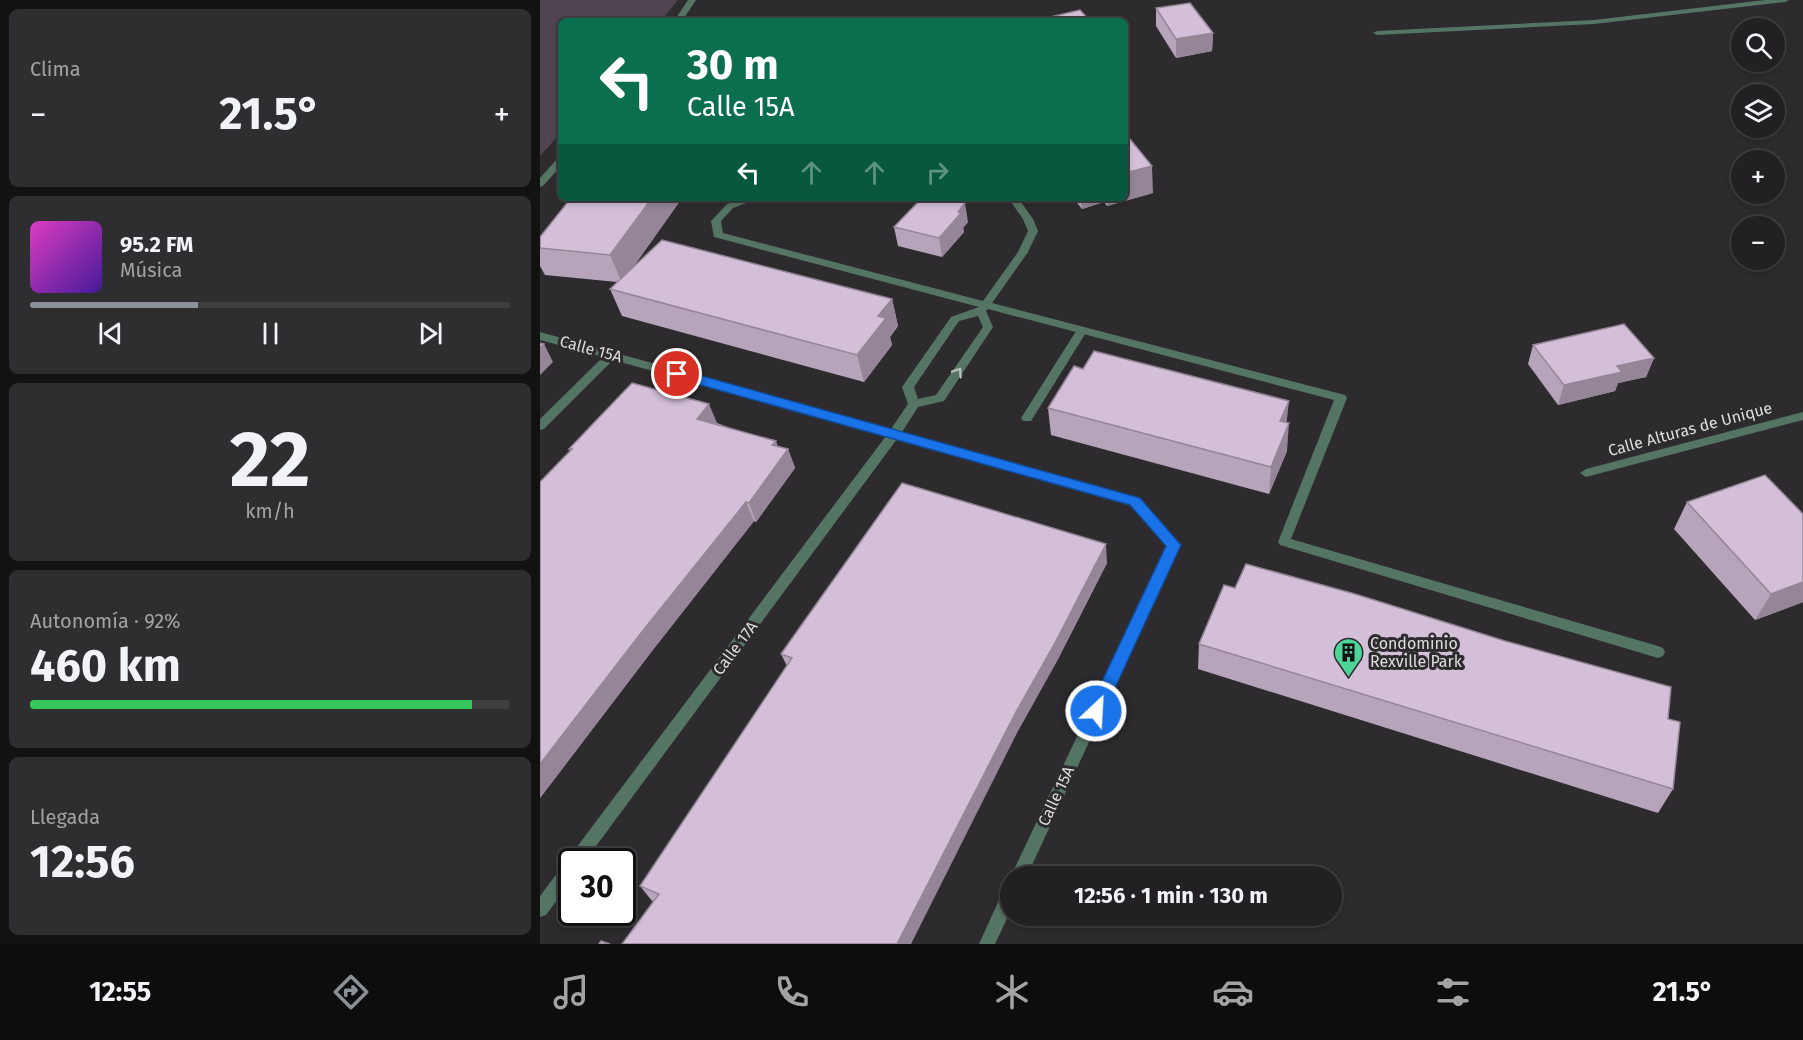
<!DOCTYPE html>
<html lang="es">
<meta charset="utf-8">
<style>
body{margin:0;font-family:"Fira Sans",sans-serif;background:#2e2d2f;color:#f1f3f6;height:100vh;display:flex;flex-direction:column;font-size:22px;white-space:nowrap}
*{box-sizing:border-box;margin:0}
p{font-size:20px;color:#a2a3a5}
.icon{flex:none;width:33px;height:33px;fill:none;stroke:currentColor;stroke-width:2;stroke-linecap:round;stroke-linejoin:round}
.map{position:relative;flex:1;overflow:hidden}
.details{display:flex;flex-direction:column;gap:9px;padding:9px;background:#131213;width:540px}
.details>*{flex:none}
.guide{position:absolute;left:18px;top:18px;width:570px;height:183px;border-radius:9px;box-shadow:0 3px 9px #0003,0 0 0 2px #3f3e40;background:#0b6e4f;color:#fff;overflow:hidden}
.tools{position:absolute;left:1191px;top:18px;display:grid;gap:12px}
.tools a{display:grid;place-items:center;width:54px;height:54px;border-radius:50%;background:#222022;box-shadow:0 3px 9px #0003,0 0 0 2px #3f3e40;font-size:30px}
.speed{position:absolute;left:18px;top:848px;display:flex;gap:12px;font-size:30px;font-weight:700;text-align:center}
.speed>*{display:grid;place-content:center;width:78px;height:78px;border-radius:50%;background:#222022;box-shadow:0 3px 9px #0003,0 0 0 2px #3f3e40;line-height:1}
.speed .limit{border:3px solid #111;border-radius:9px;background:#fff;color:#111}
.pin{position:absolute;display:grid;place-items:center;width:51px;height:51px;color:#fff;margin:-26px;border:3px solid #fff;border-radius:50%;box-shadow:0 2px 6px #0007}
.me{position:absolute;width:66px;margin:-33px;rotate:25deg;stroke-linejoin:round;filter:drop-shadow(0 0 4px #0008)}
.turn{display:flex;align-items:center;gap:21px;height:126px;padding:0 30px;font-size:27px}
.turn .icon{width:78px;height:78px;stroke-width:2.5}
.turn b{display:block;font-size:42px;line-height:51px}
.lanes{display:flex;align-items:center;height:57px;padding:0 30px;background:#0003;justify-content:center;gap:30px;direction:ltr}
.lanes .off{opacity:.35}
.big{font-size:45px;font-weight:700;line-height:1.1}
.details .card{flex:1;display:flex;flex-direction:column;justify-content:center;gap:9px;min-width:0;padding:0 21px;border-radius:9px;background:#2e2d2f}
.details .dial{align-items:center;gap:0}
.dial b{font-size:78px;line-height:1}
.song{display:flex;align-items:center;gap:18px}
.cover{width:72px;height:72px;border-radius:9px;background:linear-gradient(135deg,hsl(310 70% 55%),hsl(260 70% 35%))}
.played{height:6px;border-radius:3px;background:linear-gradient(90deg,#8c9099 35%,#3f3e40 35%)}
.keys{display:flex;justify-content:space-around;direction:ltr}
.heat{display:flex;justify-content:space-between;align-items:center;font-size:33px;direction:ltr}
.charge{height:9px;border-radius:4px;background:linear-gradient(90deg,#34c759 92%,#3f3e40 0)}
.trip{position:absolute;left:460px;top:866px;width:342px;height:60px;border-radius:30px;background:#222022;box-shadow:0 3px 9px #0003,0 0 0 2px #3f3e40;font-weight:700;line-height:60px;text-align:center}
.tabs{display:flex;height:96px;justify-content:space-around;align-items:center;background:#0e0d0e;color:#a2a3a5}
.tabs .icon{width:42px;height:42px}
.tabs .current{color:#8c9099}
.tabs b{font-size:27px;color:#f1f3f6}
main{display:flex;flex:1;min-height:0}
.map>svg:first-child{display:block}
.green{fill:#4f4450}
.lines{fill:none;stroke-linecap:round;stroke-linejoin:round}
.service{fill:#557564;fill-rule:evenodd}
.minor{fill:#557564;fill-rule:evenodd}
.wall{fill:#b6a4ba}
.shaded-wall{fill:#948697}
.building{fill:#d4bfd8;stroke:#948697;stroke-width:1.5}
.oneway{stroke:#b6beba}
.route{fill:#1a73e8;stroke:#114b97;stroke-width:1.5}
.labels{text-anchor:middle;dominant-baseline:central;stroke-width:6;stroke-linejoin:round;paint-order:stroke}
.street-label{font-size:16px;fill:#dfdddf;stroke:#2d2b2e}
.poi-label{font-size:16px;fill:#dfdddf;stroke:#2d2b2e;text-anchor:start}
</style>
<main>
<section class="details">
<div class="card"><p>Clima</p>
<div class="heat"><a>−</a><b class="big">21.5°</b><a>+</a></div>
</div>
<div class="card">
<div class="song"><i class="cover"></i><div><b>95.2 FM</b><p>Música</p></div></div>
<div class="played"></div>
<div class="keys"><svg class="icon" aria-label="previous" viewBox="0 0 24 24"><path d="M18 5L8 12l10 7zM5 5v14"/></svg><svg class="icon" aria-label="pause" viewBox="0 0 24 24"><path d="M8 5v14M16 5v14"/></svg><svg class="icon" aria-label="next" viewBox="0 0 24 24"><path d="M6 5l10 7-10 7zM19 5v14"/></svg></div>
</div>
<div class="card dial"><b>22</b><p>km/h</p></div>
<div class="card"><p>Autonomía · 92%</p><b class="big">460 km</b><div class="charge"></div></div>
<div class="card"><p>Llegada</p><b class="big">12:56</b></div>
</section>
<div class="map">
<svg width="1263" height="944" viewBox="0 0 1263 944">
<rect width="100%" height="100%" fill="#2d2b2e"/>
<!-- green -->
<path class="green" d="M0 0H138L121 21H21V133L0 156Z"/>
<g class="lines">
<!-- service -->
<path class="service" d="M542 327 547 331 491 421H483L481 418 483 415 538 328Z"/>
<!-- minor -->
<g class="minor">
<path d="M148 0H156L142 21H134Z"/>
<path d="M1225 0H1249L1245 2 1054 24 837 35 833 33 837 31 1054 20Z"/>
<path d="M21 157V166L3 186 0 187V178L18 158Z"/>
<path d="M205 198H220L193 208 181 221 183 233 443 301 478 252 488 231 483 219 468 198H478L493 219 498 231 488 252 452 303 805 395 807 398 751 539 1118 646 1123 648 1125 652 1123 656 1118 658 740 545 738 542 794 400 448 309 446 311 453 327 404 401 378 407 362 432 599 498 640 545 487 876H471L627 546 591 504 357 439 45 861H32V880L6 915 0 917V896L346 436 73 360 4 429 0 430V419L63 357 0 340V332L351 429 368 404 362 387 411 317 439 307 174 237 171 221 173 219 187 204ZM438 316 443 327 396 395 378 399 374 387 419 321Z"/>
<path d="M1263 412V420L1046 477 1040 473 1046 469Z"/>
<path d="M471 884V910L455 944H439L465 887Z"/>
</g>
</g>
<!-- wall -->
<g class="wall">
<path d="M616 8 673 33 672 51 636 58 616 26Z"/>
<path d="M613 193 567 206 564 202 542 209 533 198H585Z"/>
<path d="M142 198 94 266 352 299 358 326 350 337 352 345 324 382 82 316 70 289 77 282 5 275 0 266V237Z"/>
<path d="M428 222 423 228 424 232 402 257 358 246 354 227Z"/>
<path d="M993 345 1114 358 1106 377 1078 383 1075 391 1018 405 988 364Z"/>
<path d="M508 408 746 422 747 451 729 494 511 435Z"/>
<path d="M177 423 238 446 248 449 255 468 216 522 214 521 112 651 0 798V482L30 451 29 449Z"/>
<path d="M1147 502 1263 514V602L1215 620 1134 529Z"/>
<path d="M567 563 518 659 479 729 114 902 112 901 100 886 247 666 241 654Z"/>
<path d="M659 644 1128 719 1133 789 1118 813 658 669Z"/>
</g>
<!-- shaded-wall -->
<g class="shaded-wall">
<path d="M673 33 672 51 636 58V39Z"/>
<path d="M612 166 613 193 567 206V198H585V173Z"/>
<path d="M112 198H142L82 283 70 255Z"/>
<path d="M541 198H564V202L542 209Z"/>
<path d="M425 203 428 222 423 228 424 232 402 257 399 238Z"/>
<path d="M352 299 358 326 350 337 352 345 324 382 317 355 338 316Z"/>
<path d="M4 344 13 362 0 375V349Z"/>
<path d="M1114 358 1106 377 1078 383 1075 391 1018 405 1024 385 1077 366Z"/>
<path d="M749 401 746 428 740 421Z"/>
<path d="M169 404 177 423 165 438 157 419Z"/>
<path d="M749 423 747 451 729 494 731 467Z"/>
<path d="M236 441 242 458 248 449 255 468 216 522 209 503 232 445Z"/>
<path d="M206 502 214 521 112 651 0 798V764L101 633Z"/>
<path d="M566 544 567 563 518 659 479 729 371 944H357L476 712Z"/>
<path d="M1263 582V602L1215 620 1231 594Z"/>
</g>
<!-- building -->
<g class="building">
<path d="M650 3 673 33 636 39 616 8Z"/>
<path d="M540 10 550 21H499L498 20Z"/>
<path d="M585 133 612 166 585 173Z"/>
<path d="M31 198H112L70 255 0 248V237Z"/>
<path d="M382 198H404L425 203 418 212 421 213 399 238 354 227Z"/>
<path d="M122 240 352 299 338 316 346 318 317 355 70 289Z"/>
<path d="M1084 324 1114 358 1077 366 1082 372 1024 385 993 345Z"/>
<path d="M0 343 4 344 0 349Z"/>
<path d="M554 351 749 401 740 421 749 423 731 467 508 408 534 366 543 369Z"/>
<path d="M92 383 169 404 157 419 236 441 232 445 248 449 209 503 206 502 101 633 0 764V482L32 449H29Z"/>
<path d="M1225 475 1263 514V582L1231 594 1147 502Z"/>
<path d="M362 483 566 544 516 641 476 712 357 944H82L119 894 100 886 252 658 241 654Z"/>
<path d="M706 564 815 594 965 641 1131 687 1128 719 1140 722 1133 789 659 644 684 585 695 588Z"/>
<path d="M61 941 70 944H59Z"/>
</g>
<!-- one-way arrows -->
<defs><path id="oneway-chevron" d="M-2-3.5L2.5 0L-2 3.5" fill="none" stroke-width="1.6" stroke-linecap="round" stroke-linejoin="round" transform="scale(1.5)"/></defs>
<use class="oneway" href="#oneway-chevron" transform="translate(418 372) rotate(-56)"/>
<!-- route -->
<path class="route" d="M137 369 600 498 641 545 562 716 556 718 551 716 548 711 626 546 590 505 132 377 130 374Z"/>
<!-- icons -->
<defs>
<symbol id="building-pin" viewBox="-11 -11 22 30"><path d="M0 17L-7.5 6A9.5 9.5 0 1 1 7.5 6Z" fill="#4ed399" stroke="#2d2b2e"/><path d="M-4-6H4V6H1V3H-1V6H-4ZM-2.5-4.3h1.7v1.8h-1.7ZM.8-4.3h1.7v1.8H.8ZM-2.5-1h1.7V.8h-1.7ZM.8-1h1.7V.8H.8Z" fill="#111"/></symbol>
</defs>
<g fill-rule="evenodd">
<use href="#building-pin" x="792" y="636" width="33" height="45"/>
</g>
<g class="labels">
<!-- street labels -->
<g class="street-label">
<text transform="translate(51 349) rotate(15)">Calle 15A</text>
<text transform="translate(1150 429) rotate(-15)">Calle Alturas de Unique</text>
<text transform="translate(195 648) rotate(-53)">Calle 17A</text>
<text transform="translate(516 796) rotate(-65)">Calle 15A</text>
</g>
<!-- poi labels -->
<g class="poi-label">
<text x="830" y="643">Condominio<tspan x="830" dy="18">Rexville Park</tspan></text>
</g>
</g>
</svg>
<div class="tools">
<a><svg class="icon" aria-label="search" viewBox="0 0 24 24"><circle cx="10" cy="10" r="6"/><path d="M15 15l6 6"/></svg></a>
<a><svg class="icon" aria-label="layers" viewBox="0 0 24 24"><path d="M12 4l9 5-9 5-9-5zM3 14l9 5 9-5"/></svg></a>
<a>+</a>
<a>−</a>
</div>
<div class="speed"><div class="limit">30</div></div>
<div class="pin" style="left:137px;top:374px;background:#d93025"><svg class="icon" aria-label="arrive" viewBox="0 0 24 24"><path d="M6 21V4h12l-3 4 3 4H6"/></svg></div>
<svg class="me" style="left:556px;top:711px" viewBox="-20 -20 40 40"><circle r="17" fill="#1a73e8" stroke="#fff" stroke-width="3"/><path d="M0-11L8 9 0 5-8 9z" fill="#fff"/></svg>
<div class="trip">12:56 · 1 min · 130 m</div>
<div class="guide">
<div class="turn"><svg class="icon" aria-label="left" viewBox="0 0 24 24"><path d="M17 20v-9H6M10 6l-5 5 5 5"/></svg><div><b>30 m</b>Calle 15A</div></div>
<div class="lanes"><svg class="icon" aria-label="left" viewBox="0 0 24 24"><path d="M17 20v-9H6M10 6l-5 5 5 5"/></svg><svg class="icon off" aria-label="ahead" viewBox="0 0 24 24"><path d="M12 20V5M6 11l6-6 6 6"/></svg><svg class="icon off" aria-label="ahead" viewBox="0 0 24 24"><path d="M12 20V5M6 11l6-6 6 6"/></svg><svg class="icon off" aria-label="right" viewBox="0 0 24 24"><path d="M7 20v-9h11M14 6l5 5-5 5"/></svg></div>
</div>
</div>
</main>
<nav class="tabs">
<b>12:55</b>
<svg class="icon current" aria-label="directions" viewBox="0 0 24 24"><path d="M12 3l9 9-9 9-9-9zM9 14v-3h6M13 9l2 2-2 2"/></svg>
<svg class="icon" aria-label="music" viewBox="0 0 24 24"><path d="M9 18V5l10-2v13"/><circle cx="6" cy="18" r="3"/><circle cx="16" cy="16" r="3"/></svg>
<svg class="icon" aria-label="phone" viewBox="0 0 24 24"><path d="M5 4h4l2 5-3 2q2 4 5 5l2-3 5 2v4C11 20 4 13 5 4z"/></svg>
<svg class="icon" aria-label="climate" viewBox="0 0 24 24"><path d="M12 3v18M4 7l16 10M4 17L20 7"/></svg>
<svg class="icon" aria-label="car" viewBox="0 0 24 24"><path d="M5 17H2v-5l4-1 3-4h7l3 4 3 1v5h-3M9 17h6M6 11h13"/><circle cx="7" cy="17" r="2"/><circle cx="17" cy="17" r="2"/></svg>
<svg class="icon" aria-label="filters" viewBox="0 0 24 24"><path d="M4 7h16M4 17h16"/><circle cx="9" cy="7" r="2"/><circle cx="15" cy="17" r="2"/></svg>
<b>21.5°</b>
</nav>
